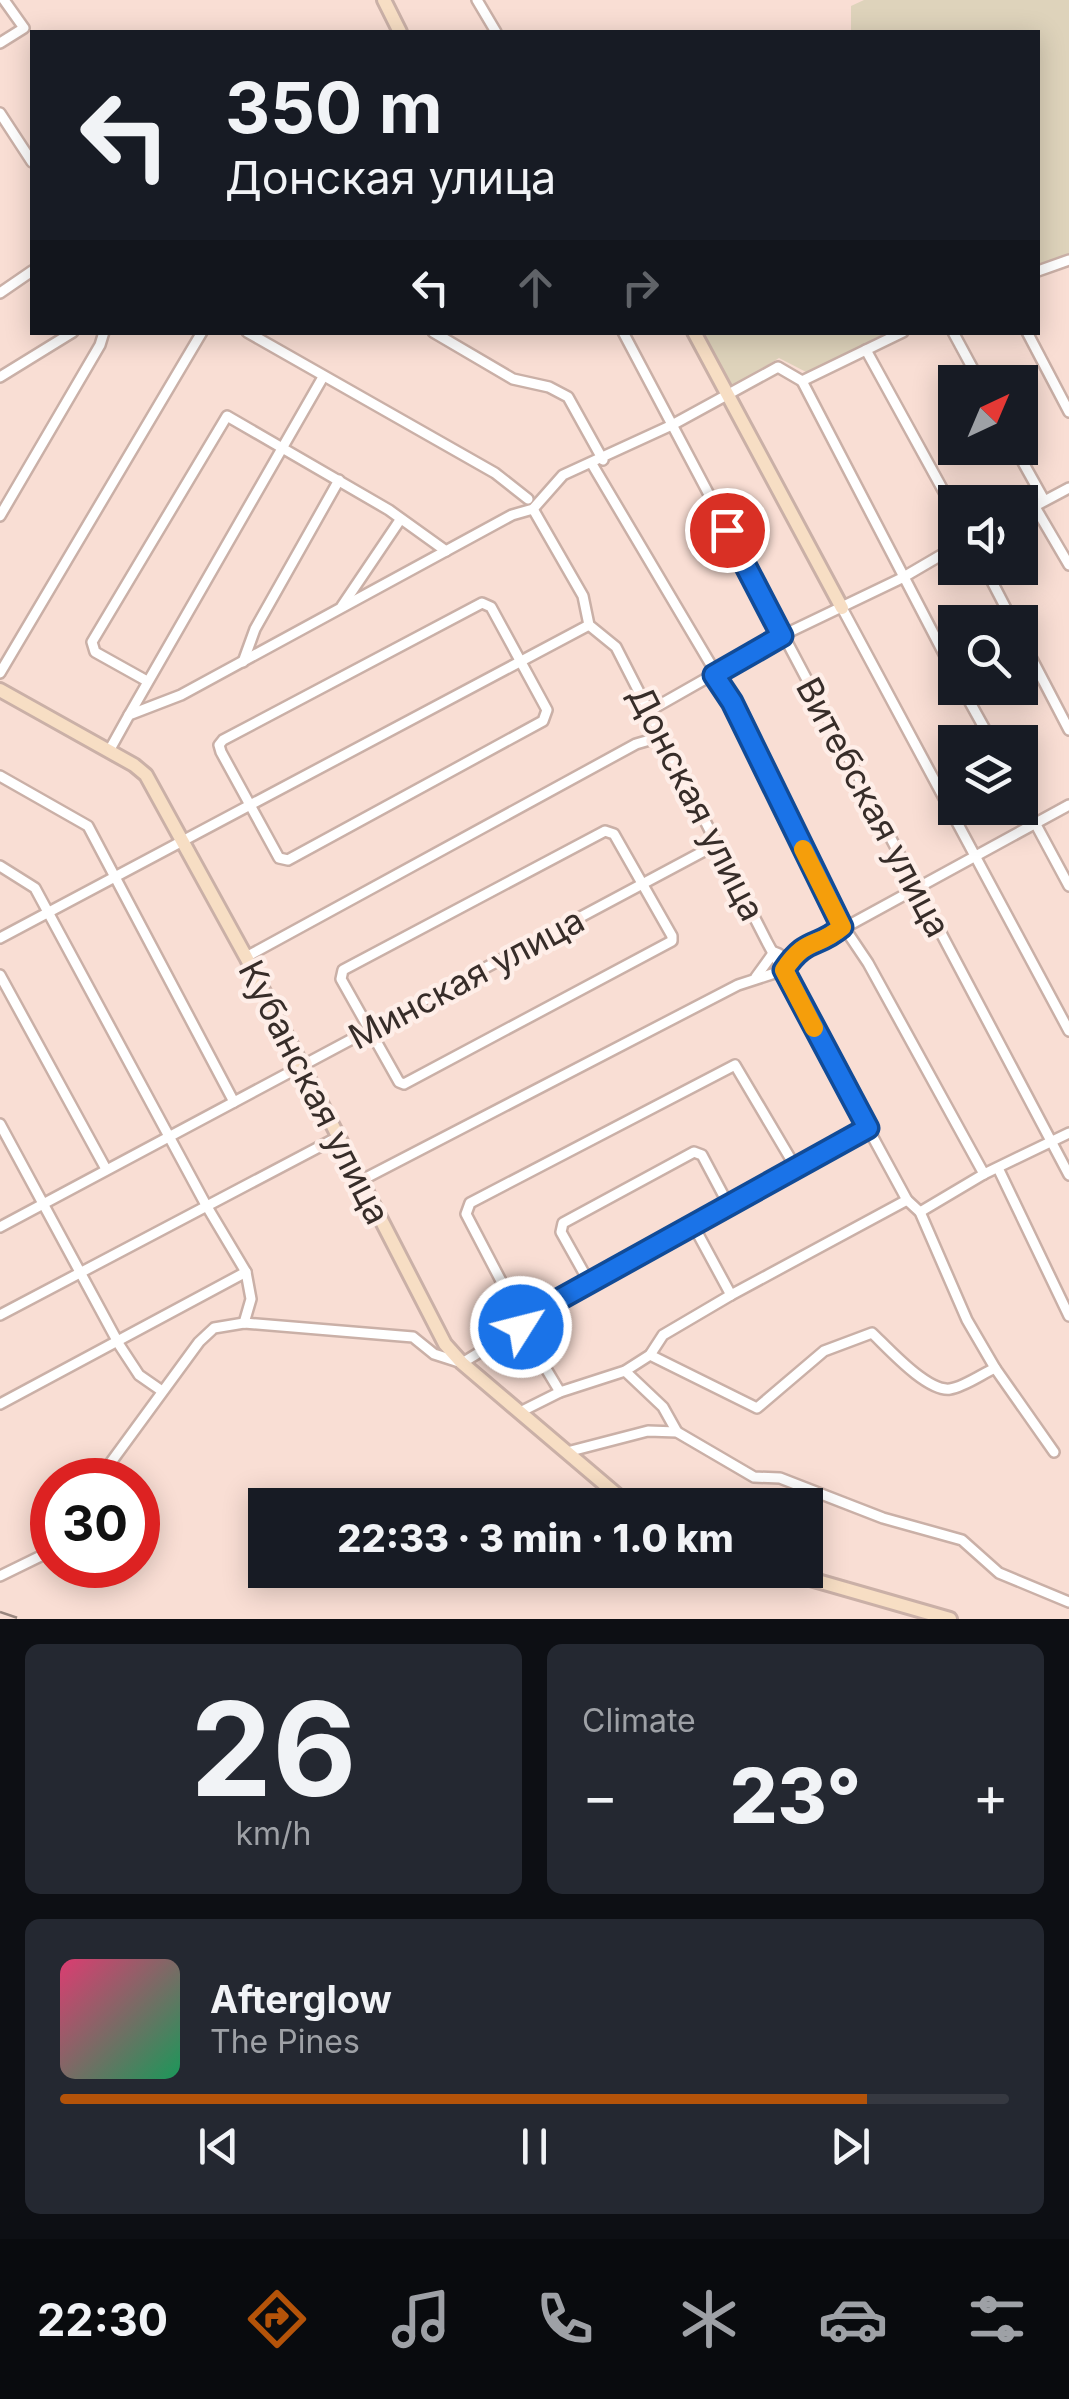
<!DOCTYPE html>
<meta charset="utf-8">
<style>
body{margin:0;font-family:Inter,sans-serif;background:#242831;color:#f1f3f6;height:100vh;display:flex;flex-direction:column;font-size:38px;white-space:nowrap}
*{box-sizing:border-box;margin:0}
p{font-size:32px;color:#9ea1a6}
.icon{flex:none;width:55px;height:55px;fill:none;stroke:currentColor;stroke-width:2;stroke-linecap:round;stroke-linejoin:round}
.map{position:relative;height:1619px;overflow:hidden}
.panel{display:flex;flex-direction:column;gap:25px;padding:25px;background:#0d0f14;flex:1}
.panel>*{flex:none}
.top-card{position:absolute;left:30px;top:30px;width:1010px;height:305px;border-radius:0px;box-shadow:0 5px 25px #0003;background:#171b24;color:#f1f3f6;overflow:hidden}
.needle{width:65px;rotate:44deg}
.tools{position:absolute;left:938px;top:365px;display:grid;gap:20px}
.tools a{display:grid;place-items:center;width:100px;height:100px;border-radius:0px;background:#171b24;box-shadow:0 5px 25px #0003;font-size:50px}
.speed{position:absolute;left:30px;top:1458px;display:flex;gap:20px;font-size:50px;font-weight:700;text-align:center}
.speed>*{display:grid;place-content:center;width:130px;height:130px;border-radius:50%;background:#171b24;box-shadow:0 5px 25px #0003;line-height:1}
.speed .limit{border:15px solid #d22;background:#fff;color:#111}
.pin{position:absolute;display:grid;place-items:center;width:85px;height:85px;color:#fff;margin:-42px;border:5px solid #fff;border-radius:50%;box-shadow:0 2px 10px #0007}
.me{position:absolute;width:110px;margin:-55px;rotate:54deg;stroke-linejoin:round;filter:drop-shadow(0 0 8px #0008)}
.turn{display:flex;align-items:center;gap:35px;height:210px;padding:0 30px;font-size:45px}
.turn .icon{width:130px;height:130px;stroke-width:2.5}
.turn b{display:block;font-size:70px;line-height:85px}
.lanes{display:flex;align-items:center;height:95px;padding:0 30px;background:#0003;justify-content:center;gap:50px;direction:ltr}
.lanes .off{opacity:.35}
.big{font-size:75px;font-weight:800;line-height:1.1}
.panel .card{flex:1;display:flex;flex-direction:column;justify-content:center;gap:15px;min-width:0;padding:0 35px;border-radius:15px;background:#242831}
.panel .dial{align-items:center;gap:0}
.dial b{font-size:130px;line-height:1}
.song{display:flex;align-items:center;gap:30px}
.cover{width:120px;height:120px;border-radius:15px;background:linear-gradient(135deg,hsl(340 70% 55%),hsl(150 70% 35%))}
.played{height:10px;border-radius:5px;background:linear-gradient(90deg,#b45309 85%,#363941 85%)}
.keys{display:flex;justify-content:space-around;direction:ltr}
.heat{display:flex;justify-content:space-between;align-items:center;font-size:55px;direction:ltr}
.panel .tiles{flex:1;display:grid;gap:25px;grid-template-columns:1fr 1fr}
.card:last-child{grid-column:span 2}
.trip{position:absolute;left:248px;top:1488px;width:575px;height:100px;border-radius:0px;background:#171b24;box-shadow:0 5px 25px #0003;font-weight:800;line-height:100px;text-align:center}
.tabs{display:flex;height:160px;justify-content:space-around;align-items:center;background:#090b0e;color:#9ea1a6}
.tabs .icon{width:70px;height:70px}
.tabs .on{color:#b45309}
.tabs b{font-size:45px;color:#f1f3f6}
.map>svg:first-child{display:block}
.green{fill:#ded3bb}
.lines{fill:none;stroke-linecap:round;stroke-linejoin:round}
.street-casing{stroke:#cab0a7;stroke-width:14}
.secondary-casing{stroke:#cab0a7;stroke-width:18}
.street{stroke:#fff;stroke-width:9}
.secondary{stroke:#f7dec4;stroke-width:12}
.rail{stroke:#98857e;stroke-width:2.5;stroke-dasharray:18 18;stroke-linecap:butt}
.route-casing{stroke:#114b97;stroke-width:25}
.route{stroke:#1a73e8;stroke-width:18}
.slow{stroke:#f59e0b;stroke-width:18}
.labels{text-anchor:middle;dominant-baseline:central;stroke-width:9;stroke-linejoin:round;paint-order:stroke}
.street-label{font-size:35px;fill:#372d29;stroke:#feeee8}
</style>
<div class="map">
<svg width="1069" height="1619" viewBox="0 0 1069 1619">
<rect width="100%" height="100%" fill="#f9ded4"/>
<!-- green -->
<g class="green">
<path d="M864 0H1069V256L1038 264V32H851V6Z"/>
<path d="M698 333H885L808 373 779 358 730 388Z"/>
</g>
<g class="lines">
<defs>
<g id="street">
<path d="M477 0 496 32"/>
<path d="M0 43 24 28 4 0"/>
<path d="M0 113 32 162"/>
<path d="M1038 271 1069 260"/>
<path d="M0 293 32 271"/>
<path d="M247 332 495 473 528 499"/>
<path d="M433 332 513 379 549 387 568 397 603 460"/>
<path d="M623 332 1069 1175"/>
<path d="M953 332 980 382"/>
<path d="M1027 332 1069 412"/>
<path d="M866 350 955 512"/>
<path d="M0 377 73 332"/>
<path d="M802 381 955 675"/>
<path d="M1015 448 1044 500"/>
<path d="M592 464 733 702 831 908 868 963 984 1174"/>
<path d="M1035 507 1069 565"/>
<path d="M533 509 583 596 589 625 616 647 767 942 907 1200 920 1212 967 1320 995 1368 1054 1452"/>
<path d="M1020 514 1069 488"/>
<path d="M0 516 100 345 104 332"/>
<path d="M985 568 1013 622"/>
<path d="M482 603 491 607 547 710 543 721 288 860 279 858 221 752 219 745 223 740Z"/>
<path d="M342 606 400 520"/>
<path d="M842 608 1069 1031"/>
<path d="M1020 636 1069 730"/>
<path d="M243 662 255 629 339 480"/>
<path d="M0 673 202 332"/>
<path d="M147 681 95 652 92 642 227 416 389 510 446 551"/>
<path d="M962 688 992 742"/>
<path d="M649 711 781 636 902 578 955 547"/>
<path d="M129 715 323 377"/>
<path d="M109 751 129 715 181 695 512 515 533 509 563 475 672 425 778 367 802 381 903 332"/>
<path d="M0 776 88 826 234 1102"/>
<path d="M1020 795 1069 886"/>
<path d="M605 831 614 834 672 936V941L404 1084 399 1082 341 979 343 970Z"/>
<path d="M0 866 35 888 206 1205 246 1272 251 1299 244 1323"/>
<path d="M0 938 589 625"/>
<path d="M246 957 636 744 660 737"/>
<path d="M0 975 106 1169"/>
<path d="M756 977 774 952 779 954"/>
<path d="M0 1124 120 1346 139 1375 162 1391"/>
<path d="M998 1168 1069 1316"/>
<path d="M360 1181 738 985 784 970 804 945 833 934 1069 805"/>
<path d="M920 1212 984 1174 1069 1133"/>
<path d="M692 1223 731 1295"/>
<path d="M0 1227 706 850 713 835"/>
<path d="M589 1282 561 1232 563 1223 694 1152 702 1155 728 1204"/>
<path d="M0 1315 338 1137"/>
<path d="M522 1321 466 1214 470 1203 735 1065 796 1168"/>
<path d="M521 1327 560 1392"/>
<path d="M650 1355 757 1408 824 1351 872 1333C888 1348 927 1392 950 1389 964 1387 982 1374 995 1368"/>
<path d="M625 1371 663 1407 677 1432"/>
<path d="M0 1404 246 1272"/>
<path d="M520 1412 560 1392 625 1371 650 1355 663 1335 731 1295 907 1200"/>
<path d="M567 1452 648 1431 677 1432 754 1477 780 1478 883 1518 962 1540 999 1573 1069 1602"/>
<path d="M98 1480 199 1342 214 1328 244 1323 413 1337 434 1354 462 1363 521 1327 522 1321 868 1128"/>
<path d="M0 1576 47 1553 52 1546"/>
</g>
<g id="secondary">
<path d="M384 0 400 32"/>
<path d="M694 332 842 608"/>
<path d="M0 690 134 765 146 775 246 957 445 1344 462 1363 629 1505"/>
<path d="M779 1570 950 1619"/>
</g>
</defs>
<!-- street casing -->
<use href="#street" class="street-casing"/>
<!-- secondary casing -->
<use href="#secondary" class="secondary-casing"/>
<!-- street -->
<use href="#street" class="street"/>
<!-- secondary -->
<use href="#secondary" class="secondary"/>
<!-- rail -->
<path class="rail" d="M0 1612 21 1619"/>
</g>
<g class="lines">
<defs>
<path id="route" d="M521 1327 522 1320 868 1128 784 970C807 936 816 949 842 927L732 702 714 675 782 636 727 530"/>
</defs>
<!-- route casing -->
<use href="#route" class="route-casing"/>
<!-- route -->
<use href="#route" class="route"/>
<!-- slow -->
<path class="slow" d="M803 849 842 927C816 949 807 936 784 970L814 1028"/>
</g>
<g class="labels">
<!-- street labels -->
<g class="street-label">
<text transform="translate(697 803) rotate(63)">Донская улица</text>
<text transform="translate(874 807) rotate(62)">Витебская улица</text>
<text transform="translate(466 978) rotate(-28)">Минская улица</text>
<text transform="translate(315 1092) rotate(63)">Кубанская улица</text>
</g>
</g>
</svg>
<div class="tools">
<a><svg class="needle" viewBox="-14 -14 28 28"><path d="M0-13l5 13h-10z" fill="#e53935"/><path d="M0 13l5-13h-10z" fill="#9ea1a6"/></svg></a>
<a><svg class="icon" aria-label="sound" viewBox="0 0 24 24"><path d="M4 9h4l5-4v14l-5-4H4zM17 9q2 3 0 6"/></svg></a>
<a><svg class="icon" aria-label="search" viewBox="0 0 24 24"><circle cx="10" cy="10" r="6"/><path d="M15 15l6 6"/></svg></a>
<a><svg class="icon" aria-label="layers" viewBox="0 0 24 24"><path d="M12 4l9 5-9 5-9-5zM3 14l9 5 9-5"/></svg></a>
</div>
<div class="speed"><div class="limit">30</div></div>
<div class="pin" style="left:727px;top:530px;background:#d93025"><svg class="icon" aria-label="arrive" viewBox="0 0 24 24"><path d="M6 21V4h12l-3 4 3 4H6"/></svg></div>
<svg class="me" style="left:521px;top:1327px" viewBox="-20 -20 40 40"><circle r="17" fill="#1a73e8" stroke="#fff" stroke-width="3"/><path d="M0-11L8 9 0 5-8 9z" fill="#fff"/></svg>
<div class="trip">22:33 · 3 min · 1.0 km</div>
<div class="top-card">
<div class="turn"><svg class="icon" aria-label="left" viewBox="0 0 24 24"><path d="M17 20v-9H6M10 6l-5 5 5 5"/></svg><div><b>350 m</b>Донская улица</div></div>
<div class="lanes"><svg class="icon" aria-label="left" viewBox="0 0 24 24"><path d="M17 20v-9H6M10 6l-5 5 5 5"/></svg><svg class="icon off" aria-label="ahead" viewBox="0 0 24 24"><path d="M12 20V5M6 11l6-6 6 6"/></svg><svg class="icon off" aria-label="right" viewBox="0 0 24 24"><path d="M7 20v-9h11M14 6l5 5-5 5"/></svg></div>
</div>
</div>
<section class="panel">
<div class="tiles">
<div class="card dial"><b>26</b><p>km/h</p></div>
<div class="card"><p>Climate</p>
<div class="heat"><a>−</a><b class="big">23°</b><a>+</a></div>
</div>
<div class="card">
<div class="song"><i class="cover"></i><div><b>Afterglow</b><p>The Pines</p></div></div>
<div class="played"></div>
<div class="keys"><svg class="icon" aria-label="previous" viewBox="0 0 24 24"><path d="M18 5L8 12l10 7zM5 5v14"/></svg><svg class="icon" aria-label="pause" viewBox="0 0 24 24"><path d="M8 5v14M16 5v14"/></svg><svg class="icon" aria-label="next" viewBox="0 0 24 24"><path d="M6 5l10 7-10 7zM19 5v14"/></svg></div>
</div>
</div>
</section>
<nav class="tabs">
<b>22:30</b>
<svg class="icon on" aria-label="directions" viewBox="0 0 24 24"><path d="M12 3l9 9-9 9-9-9zM9 14v-3h6M13 9l2 2-2 2"/></svg>
<svg class="icon" aria-label="music" viewBox="0 0 24 24"><path d="M9 18V5l10-2v13"/><circle cx="6" cy="18" r="3"/><circle cx="16" cy="16" r="3"/></svg>
<svg class="icon" aria-label="phone" viewBox="0 0 24 24"><path d="M5 4h4l2 5-3 2q2 4 5 5l2-3 5 2v4C11 20 4 13 5 4z"/></svg>
<svg class="icon" aria-label="climate" viewBox="0 0 24 24"><path d="M12 3v18M4 7l16 10M4 17L20 7"/></svg>
<svg class="icon" aria-label="car" viewBox="0 0 24 24"><path d="M5 17H2v-5l4-1 3-4h7l3 4 3 1v5h-3M9 17h6M6 11h13"/><circle cx="7" cy="17" r="2"/><circle cx="17" cy="17" r="2"/></svg>
<svg class="icon" aria-label="filters" viewBox="0 0 24 24"><path d="M4 7h16M4 17h16"/><circle cx="9" cy="7" r="2"/><circle cx="15" cy="17" r="2"/></svg>
</nav>
